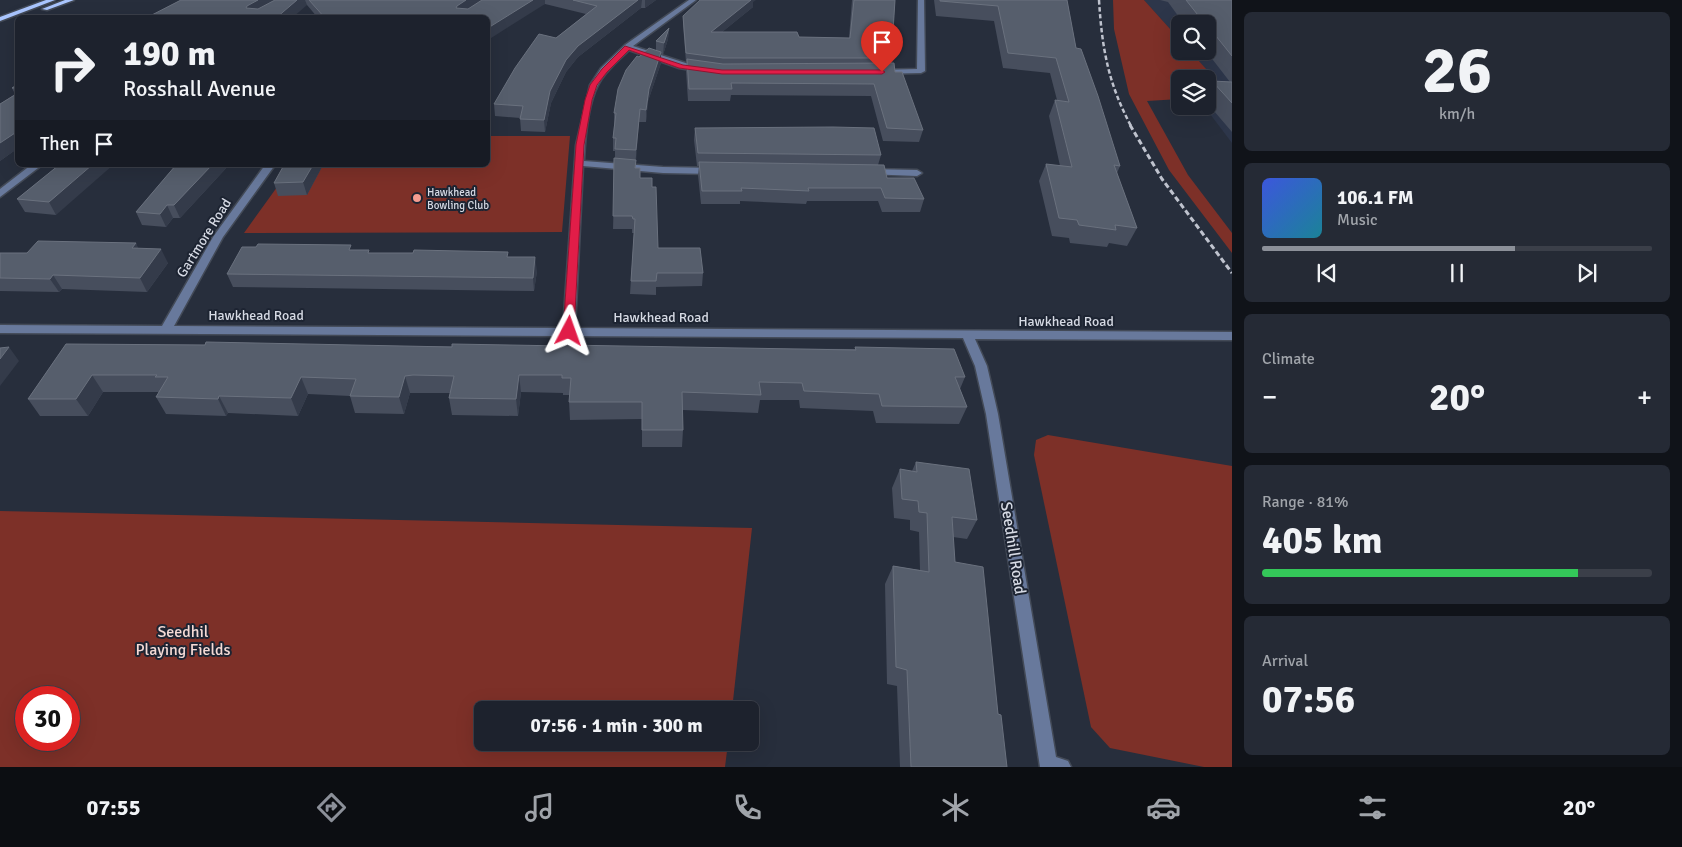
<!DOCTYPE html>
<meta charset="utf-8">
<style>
body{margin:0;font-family:Signika,sans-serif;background:#252a35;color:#f1f3f6;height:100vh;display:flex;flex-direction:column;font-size:19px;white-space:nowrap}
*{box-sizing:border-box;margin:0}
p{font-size:16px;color:#a0a4aa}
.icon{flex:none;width:28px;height:28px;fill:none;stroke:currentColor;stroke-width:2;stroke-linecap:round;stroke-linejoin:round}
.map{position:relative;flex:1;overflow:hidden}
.details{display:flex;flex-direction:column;gap:12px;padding:12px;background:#101319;width:450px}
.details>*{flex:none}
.top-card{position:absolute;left:15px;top:15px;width:475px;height:152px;border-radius:8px;box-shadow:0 5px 20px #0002,0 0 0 1px #3b3f49;background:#1d222d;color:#f1f3f6;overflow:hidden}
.buttons{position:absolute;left:1171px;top:15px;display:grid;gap:10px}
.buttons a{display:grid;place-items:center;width:45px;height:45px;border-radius:8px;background:#1d222d;box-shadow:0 5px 20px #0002,0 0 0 1px #3b3f49;font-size:25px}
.speed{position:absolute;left:15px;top:686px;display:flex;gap:10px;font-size:25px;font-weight:700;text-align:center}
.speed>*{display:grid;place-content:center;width:65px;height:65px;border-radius:50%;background:#1d222d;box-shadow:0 5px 20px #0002,0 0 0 1px #3b3f49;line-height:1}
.speed .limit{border:8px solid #d22;background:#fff;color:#111}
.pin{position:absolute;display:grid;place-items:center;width:42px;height:42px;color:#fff;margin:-51px -21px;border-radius:50% 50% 50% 0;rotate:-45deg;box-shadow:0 0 5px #0007}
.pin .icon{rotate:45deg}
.me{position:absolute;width:55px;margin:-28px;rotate:4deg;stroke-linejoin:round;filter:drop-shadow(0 0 4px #0008)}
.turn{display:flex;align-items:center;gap:18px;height:105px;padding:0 25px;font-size:22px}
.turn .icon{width:65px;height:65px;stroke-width:2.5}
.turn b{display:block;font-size:35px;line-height:42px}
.then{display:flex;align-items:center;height:48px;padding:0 25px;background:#0003;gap:10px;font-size:19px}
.big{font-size:38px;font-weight:700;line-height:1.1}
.details .widget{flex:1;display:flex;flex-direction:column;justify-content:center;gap:8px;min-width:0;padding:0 18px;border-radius:8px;background:#252a35}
.details .dial{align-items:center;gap:0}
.dial b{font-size:65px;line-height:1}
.song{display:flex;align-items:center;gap:15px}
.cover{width:60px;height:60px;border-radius:8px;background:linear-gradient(135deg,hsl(230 70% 55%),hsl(190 70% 35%))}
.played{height:5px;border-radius:2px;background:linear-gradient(90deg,#8c9099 65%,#3b3f49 65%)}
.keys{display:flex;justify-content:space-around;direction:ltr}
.heat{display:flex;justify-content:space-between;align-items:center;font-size:28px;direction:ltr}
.charge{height:8px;border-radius:4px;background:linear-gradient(90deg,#34c759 81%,#3b3f49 0)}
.trip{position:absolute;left:474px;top:701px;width:285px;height:50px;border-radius:8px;background:#1d222d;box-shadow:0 5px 20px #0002,0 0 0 1px #3b3f49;font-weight:700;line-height:50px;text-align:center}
.menu{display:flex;height:80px;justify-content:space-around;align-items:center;background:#0c0e12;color:#a0a4aa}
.menu .icon{width:35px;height:35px}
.menu .current{color:#8c9099}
.menu b{font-size:22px;color:#f1f3f6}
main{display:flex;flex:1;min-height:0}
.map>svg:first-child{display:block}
.built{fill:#2d364a}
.green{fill:#7d3028;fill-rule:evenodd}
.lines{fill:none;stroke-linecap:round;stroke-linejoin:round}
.minor-casing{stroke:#434a57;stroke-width:3}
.major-casing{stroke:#434a57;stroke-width:3}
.minor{fill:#68799c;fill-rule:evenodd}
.major{fill:#a9c5fe;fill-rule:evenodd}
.rail-far1{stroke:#bfc3ce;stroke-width:2.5;stroke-dasharray:4.5 2.5;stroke-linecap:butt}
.rail{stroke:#bfc3ce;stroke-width:3;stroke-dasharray:5.5 3;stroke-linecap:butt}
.wall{fill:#474e5d}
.shaded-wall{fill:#343b4a}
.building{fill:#565e6c;stroke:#6a717e}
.route{fill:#e11d48;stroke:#92132f}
.poi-dot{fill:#f59c90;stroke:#1d2432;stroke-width:2}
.labels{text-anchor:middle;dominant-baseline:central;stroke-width:4;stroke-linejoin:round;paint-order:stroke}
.far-poi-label{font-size:11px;fill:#d6dae4;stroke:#1d2432;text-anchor:start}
.street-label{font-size:14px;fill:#d6dae4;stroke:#1d2432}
.near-street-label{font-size:16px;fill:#d6dae4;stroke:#1d2432}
.near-park-label{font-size:16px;fill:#f5dad5;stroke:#1d2432}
</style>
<main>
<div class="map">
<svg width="1232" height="767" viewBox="0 0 1232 767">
<rect width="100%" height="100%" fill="#272e3c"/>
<!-- built -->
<path class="built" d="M1144 0H1232V143L1204 106H1208V98H1231L1190 51H1208V24H1180V40Z"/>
<!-- green -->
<g class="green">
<path d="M1113 0H1144L1180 40V51H1190L1232 98H1208V79H1180V99L1147 101 1188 175 1232 233V253L1169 170 1129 94 1114 29Z"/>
<path d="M488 136H570L562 232 244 233 293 165H488Z"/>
<path d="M1048 435 1232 466V767H1204L1110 748 1091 727 1034 455 1036 440Z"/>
<path d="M0 511 752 528 732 710H482V742L728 743 725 767H0ZM26 698H69V740H26Z"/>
</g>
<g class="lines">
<defs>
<g id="minor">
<path d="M689 0H696L633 46 707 70 703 72 679 68 629 50C618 61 605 71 598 85 588 104 585 139 584 161L663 167 714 168 719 171 714 174 663 173 583 166 575 328 1232 332V340L975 339 987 366 998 414 1056 757 1068 761 1071 767H1040L986 414 975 366 963 338 0 333V325L162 326 213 237 265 165H275L223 237 174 326 563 328 576 145 590 85 601 68 625 45Z"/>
<path d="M918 0H924L925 71 921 73 875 74V70H878L917 69Z"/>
<path d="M31 165H42L0 197V189Z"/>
<path d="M869 169 917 170 922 173 917 176 866 174V170Z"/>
</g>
<g id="major">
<path d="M46 0H55L0 21V17Z"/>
<path d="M65 0H74L47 10 42 9Z"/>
</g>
</defs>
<!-- minor casing -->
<use href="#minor" class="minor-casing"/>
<!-- major casing -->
<use href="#major" class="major-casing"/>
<!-- minor -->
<use href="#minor" class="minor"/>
<!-- major -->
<use href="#major" class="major"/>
<!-- rail-far1 -->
<path class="rail-far1" d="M1099 0C1102 48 1108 83 1131 126"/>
<!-- rail -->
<path class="rail" d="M1130 125 1162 179 1232 273"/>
</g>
<!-- wall -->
<g class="wall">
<path d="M181 0H656L645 8H641L578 57 566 72 551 103 545 132 521 131 520 118 495 116 494 104 556 38 586 14 545 4 488 18H318L307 5Z"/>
<path d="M852 0H895L893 31 894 58 892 63 895 72 923 130 919 142 883 141 871 96 731 95 730 101H688L686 71 687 63 686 62 683 25V16L753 2V7L722 32 799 37 849 38Z"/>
<path d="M934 0H1067L1076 48 1120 166 1117 173 1137 228 1127 246 1109 243 1107 247 1070 243 1069 238 1052 236 1039 181 1046 164 1060 166 1049 116 1055 100H1057L1050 73 1003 68 994 21 936 16Z"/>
<path d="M1160 0H1232V132L1208 104V89L1212 81 1230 82 1206 51H1208V24H1184L1168 2Z"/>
<path d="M669 28 668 39 663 55 661 54V63L648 101 646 122H639L635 168 640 178 652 187 658 248 703 273 702 286 656 287V295L630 294 634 233H632V229H613L615 158V151H613V138L614 125V113L639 57 656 50V41Z"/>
<path d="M18 84V148L0 161V104L15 94 12 88Z"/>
<path d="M695 128 881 155 878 165 887 178 924 199 920 212H882L878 201H807L806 204 740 201V204H701L698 175 699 166H697L694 140Z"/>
<path d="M59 165 56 215 25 212 17 199Z"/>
<path d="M176 165H229L180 218H173L166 227 142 225 136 212Z"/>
<path d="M284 165H323L307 195 278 196 274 183Z"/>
<path d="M136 243 138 249 168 263 147 292 62 289 59 292 0 291V253H27Z"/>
<path d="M352 250 370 253 509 257 537 271 534 291 233 287 227 274Z"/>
<path d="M66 344 855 349V347L965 377 960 389 967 407 959 424 876 423 873 411 800 408 799 400H760L758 413 683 410V430L682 447H642V419L570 420 569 402 570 395H563V393L521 392 518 416 452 415 449 398 450 393H410L404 414 355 413 350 396 308 394 298 416 228 413 226 416 166 414 156 397 159 392H103L88 416H40L28 399Z"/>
<path d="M916 462 977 520 967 539 953 537 955 562 998 714 1007 767H900L897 686 887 684 885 584 893 566 920 570 919 532 910 530V520L894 518 892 488 900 469 912 471Z"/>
</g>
<!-- shaded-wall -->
<g class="shaded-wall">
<path d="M258 0H282L250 16 246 8 247 6Z"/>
<path d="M297 0H305L307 5 292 18H276Z"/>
<path d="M466 0H485L458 16 456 8 457 6Z"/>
<path d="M533 0H545V4L488 40V28Z"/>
<path d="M638 0H642L641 8 578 57 566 72 551 103 545 132 544 120 550 91 566 60 578 46Z"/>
<path d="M645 0H656L645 8Z"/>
<path d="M749 0H756L753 2V7L711 41V32Z"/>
<path d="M669 28 668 39 663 55 664 43Z"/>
<path d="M661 52V63L648 101 646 122V110L649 89Z"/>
<path d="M640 109 639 122 636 163V150Z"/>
<path d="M18 131V148L0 161V143Z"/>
<path d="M92 165H113L56 215 49 202Z"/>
<path d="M212 165H229L180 218 174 205Z"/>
<path d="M313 165H323L307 195 303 182Z"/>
<path d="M167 205 173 218 166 227 160 214Z"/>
<path d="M136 243 142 257 132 248Z"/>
<path d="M161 249 168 263 147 292 140 278Z"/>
<path d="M535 257 537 271 534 291 533 278Z"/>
<path d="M53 275 62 289 59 292 50 279Z"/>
<path d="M9 347 19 361 0 386V359Z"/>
<path d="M92 375 103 392 88 416 76 399Z"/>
<path d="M519 375 521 392 518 416 516 399Z"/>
<path d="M405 376 410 393 404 414 399 397Z"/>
<path d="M301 377 308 394 298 416 291 398Z"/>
<path d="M219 396 228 413 226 416 218 399Z"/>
</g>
<!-- building -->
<g class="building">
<path d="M181 0H258L247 6 246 8 258 9 275 0H297L276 18H146Z"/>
<path d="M309 0H466L457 6 456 8 468 9 482 0H533L488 28V18H325Z"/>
<path d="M573 0H638L578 46 566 60 550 91 544 120 520 119 523 106 494 104 515 68 539 34 556 38 597 6Z"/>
<path d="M700 0H751L711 32H797L799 37 850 38 854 0H895L893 31 894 58H723L686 53 683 16Z"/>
<path d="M940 0H1067L1076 48 1081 49 1098 96 1120 166 1114 165 1137 228 1115 225 1116 230 1079 225 1077 220 1059 218 1046 164 1072 167 1055 100 1069 102 1056 58 1008 53 998 6 940 1Z"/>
<path d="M1186 0H1232V56L1208 26V24H1205Z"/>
<path d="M669 28 664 43 656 41Z"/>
<path d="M649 48 661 52 649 89 646 110 640 109 636 150 615 149 616 138H613L616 113H614L618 89 626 70 637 56 639 57Z"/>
<path d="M687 59 723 64 894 63 895 72H902L923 130 887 128 874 84 731 83 732 89H689Z"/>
<path d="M1212 81 1232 82V103Z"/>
<path d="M18 84V88H12Z"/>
<path d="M18 93V131L0 143V104Z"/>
<path d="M833 127 874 128 881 155 698 153 695 128Z"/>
<path d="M614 158 636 160 635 168H640V178H652V187H656L658 248H700L703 273H657L656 281H631L635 219H633L632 216H613Z"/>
<path d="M699 162 884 165 887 178H914L924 199 885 198 881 188H808L809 191 741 188 742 191H702Z"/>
<path d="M59 165H92L49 202 17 199Z"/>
<path d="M176 165H212L174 205H167L160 214 136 212Z"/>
<path d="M284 165H313L303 182 274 183Z"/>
<path d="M38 241 136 243 132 248 161 249 140 278 53 275 50 279 0 278V253H27Z"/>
<path d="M258 244 351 245 349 250H369L368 253H413L414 250 508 252 507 257H535L533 278 227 274 242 247H256Z"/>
<path d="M206 342 452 347V344L565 346V345L856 350 855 347 954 349 965 377H955L967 407 882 406 879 394 804 391 802 383 759 382 761 395 682 392 683 430H642V402H569L571 378H562V375H519L516 399 449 398 454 376 413 375 405 376 399 397 350 396 356 379 301 377 291 398 219 396 218 399 156 397 168 377H155L157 375H92L76 399H28L66 344 205 345Z"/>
<path d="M9 347 0 359V348Z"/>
<path d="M916 462 969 469 977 520 952 517 955 562 983 567 998 714 1001 715 1007 767H911L907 670 896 667 893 566 929 572 927 513 919 512 918 501 902 499 900 469 917 472Z"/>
</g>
<!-- route -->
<path class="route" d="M625 46 683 65 722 70H882L885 72 882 74H722L679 68 629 50 607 72 597 85 592 100 584 145 574 331 569 335 563 331 576 145 585 100 590 85 602 69Z"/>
<!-- markers -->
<circle class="poi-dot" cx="417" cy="198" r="5"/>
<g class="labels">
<!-- far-poi labels -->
<g class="far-poi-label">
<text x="427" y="192">Hawkhead<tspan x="427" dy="13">Bowling Club</tspan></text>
</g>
<!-- street labels -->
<g class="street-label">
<text transform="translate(204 238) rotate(-58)">Gartmore Road</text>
<text x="256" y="315">Hawkhead Road</text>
<text x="661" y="317">Hawkhead Road</text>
<text x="1066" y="321">Hawkhead Road</text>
</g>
<!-- near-street labels -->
<g class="near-street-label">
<text transform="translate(1013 548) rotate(81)">Seedhill Road</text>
</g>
<!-- near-park labels -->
<g class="near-park-label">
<text x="183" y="632">Seedhil<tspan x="183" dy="18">Playing Fields</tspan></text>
</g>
</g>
</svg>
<div class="buttons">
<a><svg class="icon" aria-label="search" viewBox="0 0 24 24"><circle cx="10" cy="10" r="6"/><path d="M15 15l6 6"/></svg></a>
<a><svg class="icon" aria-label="layers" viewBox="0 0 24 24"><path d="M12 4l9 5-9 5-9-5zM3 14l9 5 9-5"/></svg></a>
</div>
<div class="speed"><div class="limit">30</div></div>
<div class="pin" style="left:882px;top:72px;background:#d93025"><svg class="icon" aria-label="arrive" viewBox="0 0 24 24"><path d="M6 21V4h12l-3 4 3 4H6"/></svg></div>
<svg class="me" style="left:569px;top:331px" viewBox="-20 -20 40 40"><path d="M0-17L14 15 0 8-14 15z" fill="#e11d48" stroke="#fff" stroke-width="4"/></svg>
<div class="trip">07:56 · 1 min · 300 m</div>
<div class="top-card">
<div class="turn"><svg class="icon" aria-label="right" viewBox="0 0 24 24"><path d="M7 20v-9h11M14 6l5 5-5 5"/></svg><div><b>190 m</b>Rosshall Avenue</div></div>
<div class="then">Then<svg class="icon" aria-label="arrive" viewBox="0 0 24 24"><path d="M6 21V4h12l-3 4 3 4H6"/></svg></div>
</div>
</div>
<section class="details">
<div class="widget dial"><b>26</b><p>km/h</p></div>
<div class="widget">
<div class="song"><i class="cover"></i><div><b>106.1 FM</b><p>Music</p></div></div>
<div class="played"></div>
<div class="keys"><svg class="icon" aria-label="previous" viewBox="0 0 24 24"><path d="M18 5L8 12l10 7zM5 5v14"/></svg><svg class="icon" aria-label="pause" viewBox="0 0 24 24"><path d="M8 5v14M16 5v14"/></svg><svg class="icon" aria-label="next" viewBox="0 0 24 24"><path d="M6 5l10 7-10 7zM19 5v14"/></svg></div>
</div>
<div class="widget"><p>Climate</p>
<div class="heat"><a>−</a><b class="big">20°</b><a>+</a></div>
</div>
<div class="widget"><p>Range · 81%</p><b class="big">405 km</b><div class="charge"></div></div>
<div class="widget"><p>Arrival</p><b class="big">07:56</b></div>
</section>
</main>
<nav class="menu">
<b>07:55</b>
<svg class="icon current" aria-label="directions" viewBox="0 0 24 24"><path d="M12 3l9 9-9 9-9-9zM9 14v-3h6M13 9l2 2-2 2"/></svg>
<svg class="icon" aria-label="music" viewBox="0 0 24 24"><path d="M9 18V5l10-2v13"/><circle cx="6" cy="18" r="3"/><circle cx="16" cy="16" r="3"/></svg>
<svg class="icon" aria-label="phone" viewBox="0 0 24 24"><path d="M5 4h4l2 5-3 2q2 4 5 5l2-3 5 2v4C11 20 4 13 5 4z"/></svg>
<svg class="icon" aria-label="climate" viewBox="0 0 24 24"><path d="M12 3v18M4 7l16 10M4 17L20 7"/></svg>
<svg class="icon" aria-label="car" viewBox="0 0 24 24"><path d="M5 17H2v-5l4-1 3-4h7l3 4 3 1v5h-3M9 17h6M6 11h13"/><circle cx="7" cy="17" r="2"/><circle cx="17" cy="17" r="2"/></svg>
<svg class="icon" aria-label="filters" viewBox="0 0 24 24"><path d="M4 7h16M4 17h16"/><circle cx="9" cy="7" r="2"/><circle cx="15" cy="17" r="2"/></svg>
<b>20°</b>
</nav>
